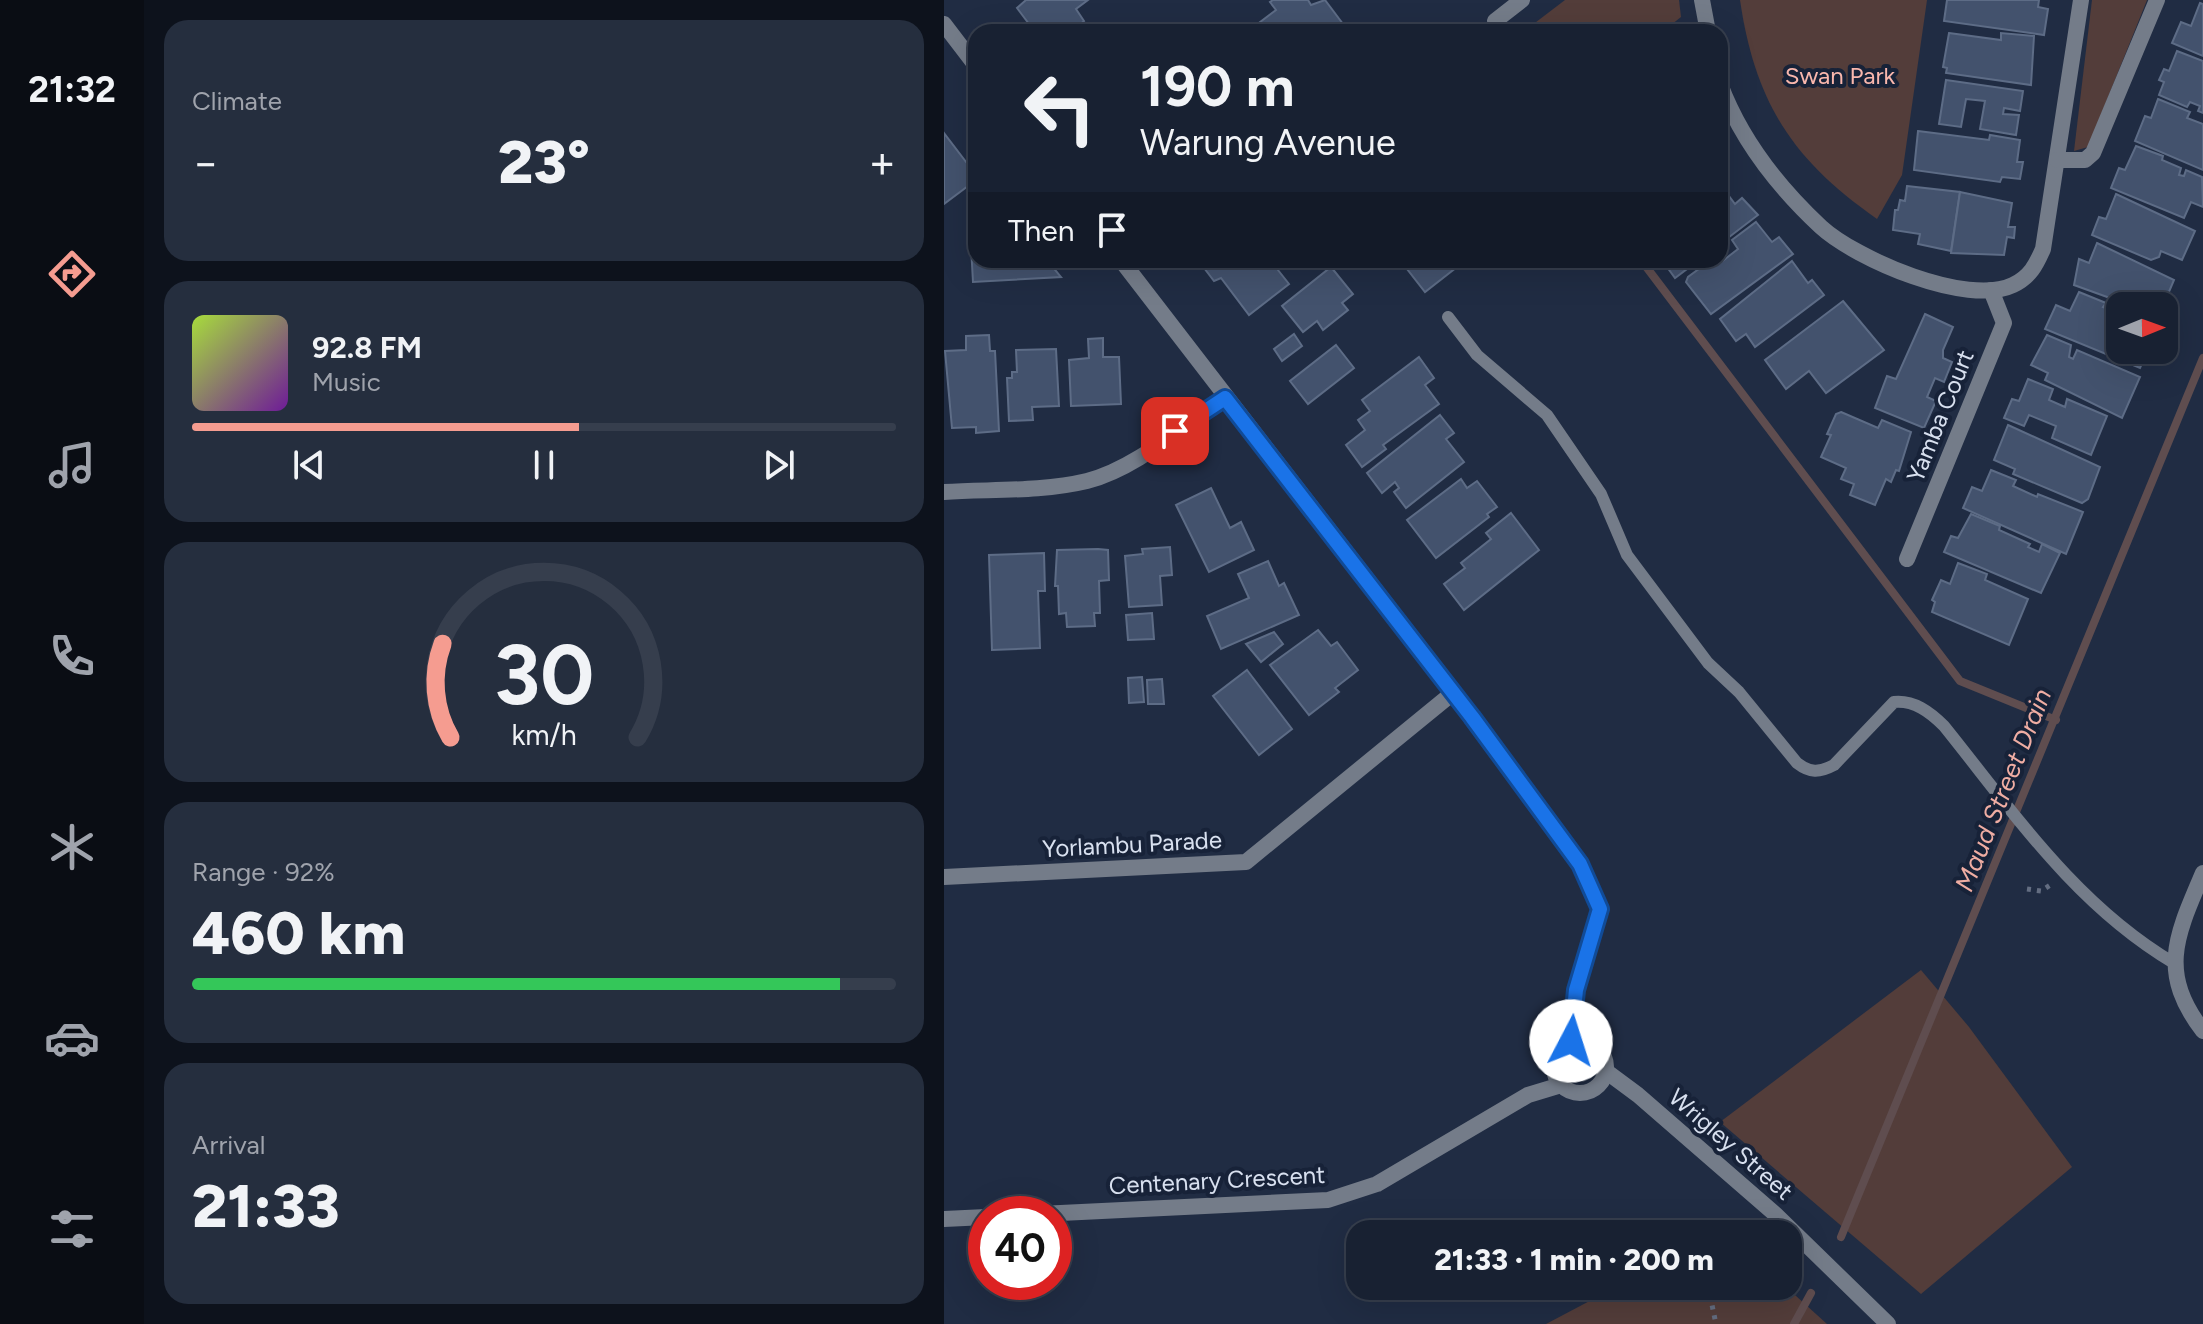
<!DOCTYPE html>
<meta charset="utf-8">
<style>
body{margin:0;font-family:Figtree,sans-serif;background:#252e3e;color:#f1f3f6;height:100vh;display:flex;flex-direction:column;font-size:30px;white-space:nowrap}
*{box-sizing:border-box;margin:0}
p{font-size:26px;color:#9fa3ac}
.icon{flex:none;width:44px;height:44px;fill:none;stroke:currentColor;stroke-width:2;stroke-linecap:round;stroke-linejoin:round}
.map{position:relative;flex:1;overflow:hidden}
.side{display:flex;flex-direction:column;gap:20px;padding:20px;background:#0d121c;width:800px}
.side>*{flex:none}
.banner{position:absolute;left:24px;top:24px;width:760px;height:244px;border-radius:24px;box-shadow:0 8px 32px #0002,0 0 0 2px #363e4d;background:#182132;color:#f1f3f6;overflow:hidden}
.needle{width:52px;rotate:89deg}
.fabs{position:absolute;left:1162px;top:292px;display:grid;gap:16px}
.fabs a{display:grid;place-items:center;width:72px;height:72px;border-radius:16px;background:#182132;box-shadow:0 8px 32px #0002,0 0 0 2px #363e4d;font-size:40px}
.speed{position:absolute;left:24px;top:1196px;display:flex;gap:16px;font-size:40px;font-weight:700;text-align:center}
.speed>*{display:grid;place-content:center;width:104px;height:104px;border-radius:50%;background:#182132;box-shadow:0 8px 32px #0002,0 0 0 2px #363e4d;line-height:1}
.speed .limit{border:12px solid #d22;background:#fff;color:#111}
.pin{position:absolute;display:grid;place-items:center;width:68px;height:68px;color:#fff;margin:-34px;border-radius:16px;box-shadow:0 4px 12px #0006}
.me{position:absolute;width:88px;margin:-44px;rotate:5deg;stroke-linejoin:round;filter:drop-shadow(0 0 6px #0008)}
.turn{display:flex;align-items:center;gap:28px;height:168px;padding:0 40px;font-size:36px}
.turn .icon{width:104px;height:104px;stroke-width:2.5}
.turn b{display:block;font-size:56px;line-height:68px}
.then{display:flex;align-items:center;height:76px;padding:0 40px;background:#0003;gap:16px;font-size:30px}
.big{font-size:60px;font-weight:800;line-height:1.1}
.side .card{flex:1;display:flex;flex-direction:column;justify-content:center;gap:12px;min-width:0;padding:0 28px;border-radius:24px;background:#252e3e}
.side .dial{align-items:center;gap:0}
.dial svg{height:208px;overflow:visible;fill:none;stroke:#363e4d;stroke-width:7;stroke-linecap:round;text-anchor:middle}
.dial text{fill:#f1f3f6;stroke:none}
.song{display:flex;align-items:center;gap:24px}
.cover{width:96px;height:96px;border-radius:12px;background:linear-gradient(135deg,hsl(80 70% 55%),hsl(280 70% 35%))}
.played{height:8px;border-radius:4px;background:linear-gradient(90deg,#f59c90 55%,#363e4d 55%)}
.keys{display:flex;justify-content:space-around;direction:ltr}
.heat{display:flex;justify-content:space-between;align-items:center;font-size:44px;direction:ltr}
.charge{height:12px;border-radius:6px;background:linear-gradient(90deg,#34c759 92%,#363e4d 0)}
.trip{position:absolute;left:402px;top:1220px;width:456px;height:80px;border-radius:24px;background:#182132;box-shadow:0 8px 32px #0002,0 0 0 2px #363e4d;font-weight:800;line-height:80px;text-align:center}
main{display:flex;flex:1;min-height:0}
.tabs{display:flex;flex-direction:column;width:144px;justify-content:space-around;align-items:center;background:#0a0d14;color:#9fa3ac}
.tabs .icon{width:56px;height:56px}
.tabs .on{color:#f59c90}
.tabs b{font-size:36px;color:#f1f3f6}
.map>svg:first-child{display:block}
.green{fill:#533d3a}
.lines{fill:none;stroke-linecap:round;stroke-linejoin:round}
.stream{stroke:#5f4d4f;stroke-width:8}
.building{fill:#43526d;stroke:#5d6c86;stroke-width:2}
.path{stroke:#636d81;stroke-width:5;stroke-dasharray:4 6;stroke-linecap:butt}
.service{stroke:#747c89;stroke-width:12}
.minor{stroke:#747c89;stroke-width:16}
.tertiary{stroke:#747c89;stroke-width:16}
.route-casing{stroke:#114b97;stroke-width:20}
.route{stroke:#1a73e8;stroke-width:14}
.labels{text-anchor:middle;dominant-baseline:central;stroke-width:8;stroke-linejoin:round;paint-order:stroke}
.park-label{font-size:24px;fill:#f9b7ad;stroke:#172238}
.street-label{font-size:24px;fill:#d8e0ef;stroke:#172238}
.water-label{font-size:26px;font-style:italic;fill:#efada3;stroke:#172238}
</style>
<main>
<nav class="tabs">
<b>21:32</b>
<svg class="icon on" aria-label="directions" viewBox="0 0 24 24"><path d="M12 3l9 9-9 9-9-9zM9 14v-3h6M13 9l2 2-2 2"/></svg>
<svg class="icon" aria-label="music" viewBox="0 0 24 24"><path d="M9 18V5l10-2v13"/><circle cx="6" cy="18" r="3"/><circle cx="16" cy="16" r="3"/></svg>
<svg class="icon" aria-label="phone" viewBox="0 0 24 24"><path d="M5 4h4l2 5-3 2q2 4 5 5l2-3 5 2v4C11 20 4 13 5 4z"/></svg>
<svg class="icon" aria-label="climate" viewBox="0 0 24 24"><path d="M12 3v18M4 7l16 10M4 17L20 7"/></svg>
<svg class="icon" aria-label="car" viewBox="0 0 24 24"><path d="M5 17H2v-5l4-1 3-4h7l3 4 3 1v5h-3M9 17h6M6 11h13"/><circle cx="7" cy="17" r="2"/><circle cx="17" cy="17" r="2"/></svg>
<svg class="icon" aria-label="filters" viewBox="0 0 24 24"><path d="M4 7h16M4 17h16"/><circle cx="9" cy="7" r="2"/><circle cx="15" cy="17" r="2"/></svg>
</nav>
<section class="side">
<div class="card"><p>Climate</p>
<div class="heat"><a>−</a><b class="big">23°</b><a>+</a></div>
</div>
<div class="card">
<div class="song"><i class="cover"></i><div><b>92.8 FM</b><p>Music</p></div></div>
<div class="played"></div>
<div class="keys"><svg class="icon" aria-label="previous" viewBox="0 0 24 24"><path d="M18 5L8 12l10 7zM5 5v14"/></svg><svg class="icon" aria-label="pause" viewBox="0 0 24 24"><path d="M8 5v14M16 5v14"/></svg><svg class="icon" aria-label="next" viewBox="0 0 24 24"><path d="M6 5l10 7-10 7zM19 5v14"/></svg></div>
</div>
<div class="card dial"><svg viewBox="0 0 100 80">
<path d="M14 69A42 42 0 1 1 86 69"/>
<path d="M14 69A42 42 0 0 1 11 33" stroke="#f59c90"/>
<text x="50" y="56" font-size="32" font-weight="700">30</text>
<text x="50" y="72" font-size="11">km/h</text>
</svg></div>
<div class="card"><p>Range · 92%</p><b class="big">460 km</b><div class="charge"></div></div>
<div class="card"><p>Arrival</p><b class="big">21:33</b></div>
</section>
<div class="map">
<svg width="1259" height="1324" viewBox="0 0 1259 1324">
<rect width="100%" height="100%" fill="#202c43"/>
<!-- green -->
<g class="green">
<path d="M621 0H735L737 17 718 32H579Z"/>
<path d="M796 0H983L958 175 933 219C848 160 811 102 796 0Z"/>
<path d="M1148 0H1203L1144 147 1130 151Z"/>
<path d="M977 970 1025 1027 1128 1167 977 1294 776 1122Z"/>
<path d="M674 1286H841L883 1324H602Z"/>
</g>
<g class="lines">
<!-- stream -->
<g class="stream">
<path d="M697 260 1016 681 1112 720"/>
<path d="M897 1237 1259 358"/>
<path d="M850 1324 867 1293"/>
</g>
</g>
<!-- building -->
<g class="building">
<path d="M82 0H144L132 9 140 21 127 32 108 29 91 32 73 8Z"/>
<path d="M329 0H364L367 5 381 0 405 32H303L332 10 326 2Z"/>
<path d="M1003 0H1095L1094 7 1104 9 1100 35 1000 21Z"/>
<path d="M1256 3 1259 4V56L1228 43 1237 22 1247 26Z"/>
<path d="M1005 33 1057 40V33L1090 36 1087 85 1002 73 1003 68 999 67Z"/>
<path d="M1233 51 1259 61V113L1254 111 1256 106 1246 102 1243 107 1215 95 1220 82 1215 80 1220 69 1225 71Z"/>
<path d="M1002 80 1079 91 1076 111 1060 108 1059 114 1075 115 1072 135 1036 129 1041 101 1022 99 1017 127 995 124Z"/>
<path d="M1214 99 1246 112 1243 118 1259 124V170L1191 141 1201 116 1207 118Z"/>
<path d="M974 131 1045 140 1046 135 1076 140 1073 162H1079L1076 179 1058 177 1056 182 970 170Z"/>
<path d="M0 133 32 175V180L0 204Z"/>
<path d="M1192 146 1219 156 1218 160 1237 168 1235 175 1240 176 1242 170 1258 177 1259 207 1247 202 1240 218 1167 188 1175 168 1181 170Z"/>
<path d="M776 184 791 204 798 198 814 215 776 244Z"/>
<path d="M963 186 1016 192 1007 251 974 244 976 234 949 230 951 210H954L956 200 961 201Z"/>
<path d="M1016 192 1068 203 1064 227H1071L1070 238 1063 237 1060 255 1007 253Z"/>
<path d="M1172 194 1251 231 1238 260 1217 251 1215 257 1207 260 1148 235 1155 217 1162 219Z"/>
<path d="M32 209V260H103L117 277 29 282 25 210Z"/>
<path d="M812 222 828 242 835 237 849 254 767 314 742 282 744 277 767 260 776 263 794 249 788 240Z"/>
<path d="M1153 243 1230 280 1219 306H1188L1130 285 1135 259 1145 263Z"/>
<path d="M254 260H326L345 284 305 315 277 278 270 281Z"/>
<path d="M456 260H522L481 292Z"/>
<path d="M718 260H755L731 278Z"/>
<path d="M848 261 864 283 868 280 880 295 811 347 802 334 792 341 776 319Z"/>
<path d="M387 267 409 294 398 303 404 310 379 330 373 321 359 332 338 306Z"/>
<path d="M1135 292 1162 303 1159 307 1176 314V350H1204L1196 368 1101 329 1112 305 1126 311Z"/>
<path d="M899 301 940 350 882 393 865 371 842 389 821 360Z"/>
<path d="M981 314 1009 327 999 350V358L1008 362 1000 382 991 378 983 397 992 401 980 428 931 408 943 376 952 379Z"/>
<path d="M350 334 358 346 338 361 330 349Z"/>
<path d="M45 335 46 351H51L55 431 32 433V427L8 428 1 351 22 350V336Z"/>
<path d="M1103 335 1127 345 1125 357 1129 359 1133 350 1196 377 1178 418 1101 380 1104 373 1087 365Z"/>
<path d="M159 338V357H175L177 404 127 406 125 360 145 358 144 339Z"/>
<path d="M392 345 410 368 364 404 346 381Z"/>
<path d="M112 349 115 406 88 407 89 420 65 421 63 378H68V372H73L72 350Z"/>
<path d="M475 357 490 378 481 385 495 404 439 445 442 449 418 467 402 445 421 430 414 420 426 411 418 400Z"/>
<path d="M1084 379 1109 389 1105 400 1121 407 1123 399 1163 416 1147 455 1108 438 1112 426 1085 415 1080 426 1060 418 1068 399 1075 401Z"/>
<path d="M897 412 934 428 938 420 967 432 955 471 952 470 947 482 942 479 931 505 906 495 910 484 897 479 902 468 877 457 887 435 883 434 892 414Z"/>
<path d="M496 415 510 433 502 439 520 462 462 508 450 492 455 488 451 482 438 493 423 473Z"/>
<path d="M1064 425 1156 467 1144 499 1138 503 1069 474 1071 469 1050 460Z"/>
<path d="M1047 470 1072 480 1069 486 1093 497 1094 494 1139 512 1122 554 1019 508 1028 487 1038 491Z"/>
<path d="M517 479 523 488 533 481 553 507 543 514 545 517 492 558 463 520Z"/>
<path d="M267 488 286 528 297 522 310 550 265 572 232 505Z"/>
<path d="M567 513 595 550 520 610 500 584 521 568 517 563 547 539 542 533Z"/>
<path d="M1027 514 1056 526 1055 530 1086 544 1084 547 1095 552 1098 544 1116 553 1097 593 1000 552 1007 536 1014 538Z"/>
<path d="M226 547 228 575 216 576 218 605 185 607 181 556 199 554 198 549Z"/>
<path d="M154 549 164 550 165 580 155 581 156 613H150L151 626 123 627 122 613 115 614 114 586H111L113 550Z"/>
<path d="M100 553 101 591H94L96 648 48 650 45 555Z"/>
<path d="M324 561 335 586 340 583 355 615 277 649 263 616 305 598 294 574Z"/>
<path d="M1014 563 1043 574 1041 580 1084 599 1065 645 988 612 991 602 988 600 997 580 1006 584Z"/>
<path d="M208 613 210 639 184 640 182 615Z"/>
<path d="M374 630 387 646 393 642 414 670 391 688 395 692 365 715 326 665Z"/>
<path d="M330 632 339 644 317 662 302 644Z"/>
<path d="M303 670 348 729 315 755 269 696Z"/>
<path d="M198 677 200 702 185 703 184 678Z"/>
<path d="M218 679 220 704H204L203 680Z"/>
</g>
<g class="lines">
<!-- path -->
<g class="path">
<path d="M1083 889 1097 891 1108 884"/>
<path d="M764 1286 772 1324"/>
</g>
<!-- service -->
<path class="service" d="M504 317 533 355 603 415 657 494 683 555 764 663 795 692 853 763C866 773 875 773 890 765L950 702C970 700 986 712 1000 726 1070 813 1132 905 1230 963"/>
<!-- minor -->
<g class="minor">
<path d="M758 0 764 32"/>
<path d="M551 21 578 0"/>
<path d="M776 84C797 140 833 186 877 227 912 259 1023 307 1069 285 1086 277 1092 265 1099 249L1137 0"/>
<path d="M1113 160H1141L1149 153 1213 0"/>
<path d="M0 492C47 489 97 492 143 481 193 468 238 426 281 398"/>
<path d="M963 559 1060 323 1047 290"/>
<path d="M1259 873C1232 936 1214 972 1259 1031"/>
<path d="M0 877 302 862 510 692"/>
</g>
<!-- tertiary -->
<g class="tertiary">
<path d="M0 24 32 66"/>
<path d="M177 260 510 692 636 864 656 909 632 990 627 1041"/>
<circle cx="636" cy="1067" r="26"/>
<path d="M663 1072 694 1095 831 1214 944 1324"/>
<path d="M96 1214 384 1200 433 1184 584 1095 617 1085"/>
<path d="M0 1219 42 1217"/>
</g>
</g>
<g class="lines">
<defs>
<path id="route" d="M231 431 281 398 528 717 636 864 656 909 632 990 627 1041"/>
</defs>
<!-- route casing -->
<use href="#route" class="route-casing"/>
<!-- route -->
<use href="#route" class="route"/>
</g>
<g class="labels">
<!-- park labels -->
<g class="park-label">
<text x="896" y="75">Swan Park</text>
</g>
<!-- street labels -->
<g class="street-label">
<text transform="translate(996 416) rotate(-68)">Yamba Court</text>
<text transform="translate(188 844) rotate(-3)">Yorlambu Parade</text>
<text transform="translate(787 1144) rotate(41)">Wrigley Street</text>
<text transform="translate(273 1180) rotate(-3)">Centenary Crescent</text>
</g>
<!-- water labels -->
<g class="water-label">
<text transform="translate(1059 790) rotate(-68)">Maud Street Drain</text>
</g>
</g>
</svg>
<div class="fabs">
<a><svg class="needle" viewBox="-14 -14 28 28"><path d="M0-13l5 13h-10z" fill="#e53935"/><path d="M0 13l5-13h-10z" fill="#9fa3ac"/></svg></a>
</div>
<div class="speed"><div class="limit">40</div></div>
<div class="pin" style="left:231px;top:431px;background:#d93025"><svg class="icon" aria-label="arrive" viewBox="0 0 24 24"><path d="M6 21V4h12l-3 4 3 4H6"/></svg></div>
<svg class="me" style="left:627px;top:1041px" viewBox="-20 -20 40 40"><circle r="19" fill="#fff"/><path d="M0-13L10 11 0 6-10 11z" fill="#1a73e8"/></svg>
<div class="trip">21:33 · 1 min · 200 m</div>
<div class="banner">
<div class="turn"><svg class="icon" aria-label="left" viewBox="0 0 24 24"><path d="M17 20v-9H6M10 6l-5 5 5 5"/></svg><div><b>190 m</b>Warung Avenue</div></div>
<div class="then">Then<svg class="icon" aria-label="arrive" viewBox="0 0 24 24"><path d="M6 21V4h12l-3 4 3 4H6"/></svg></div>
</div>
</div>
</main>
